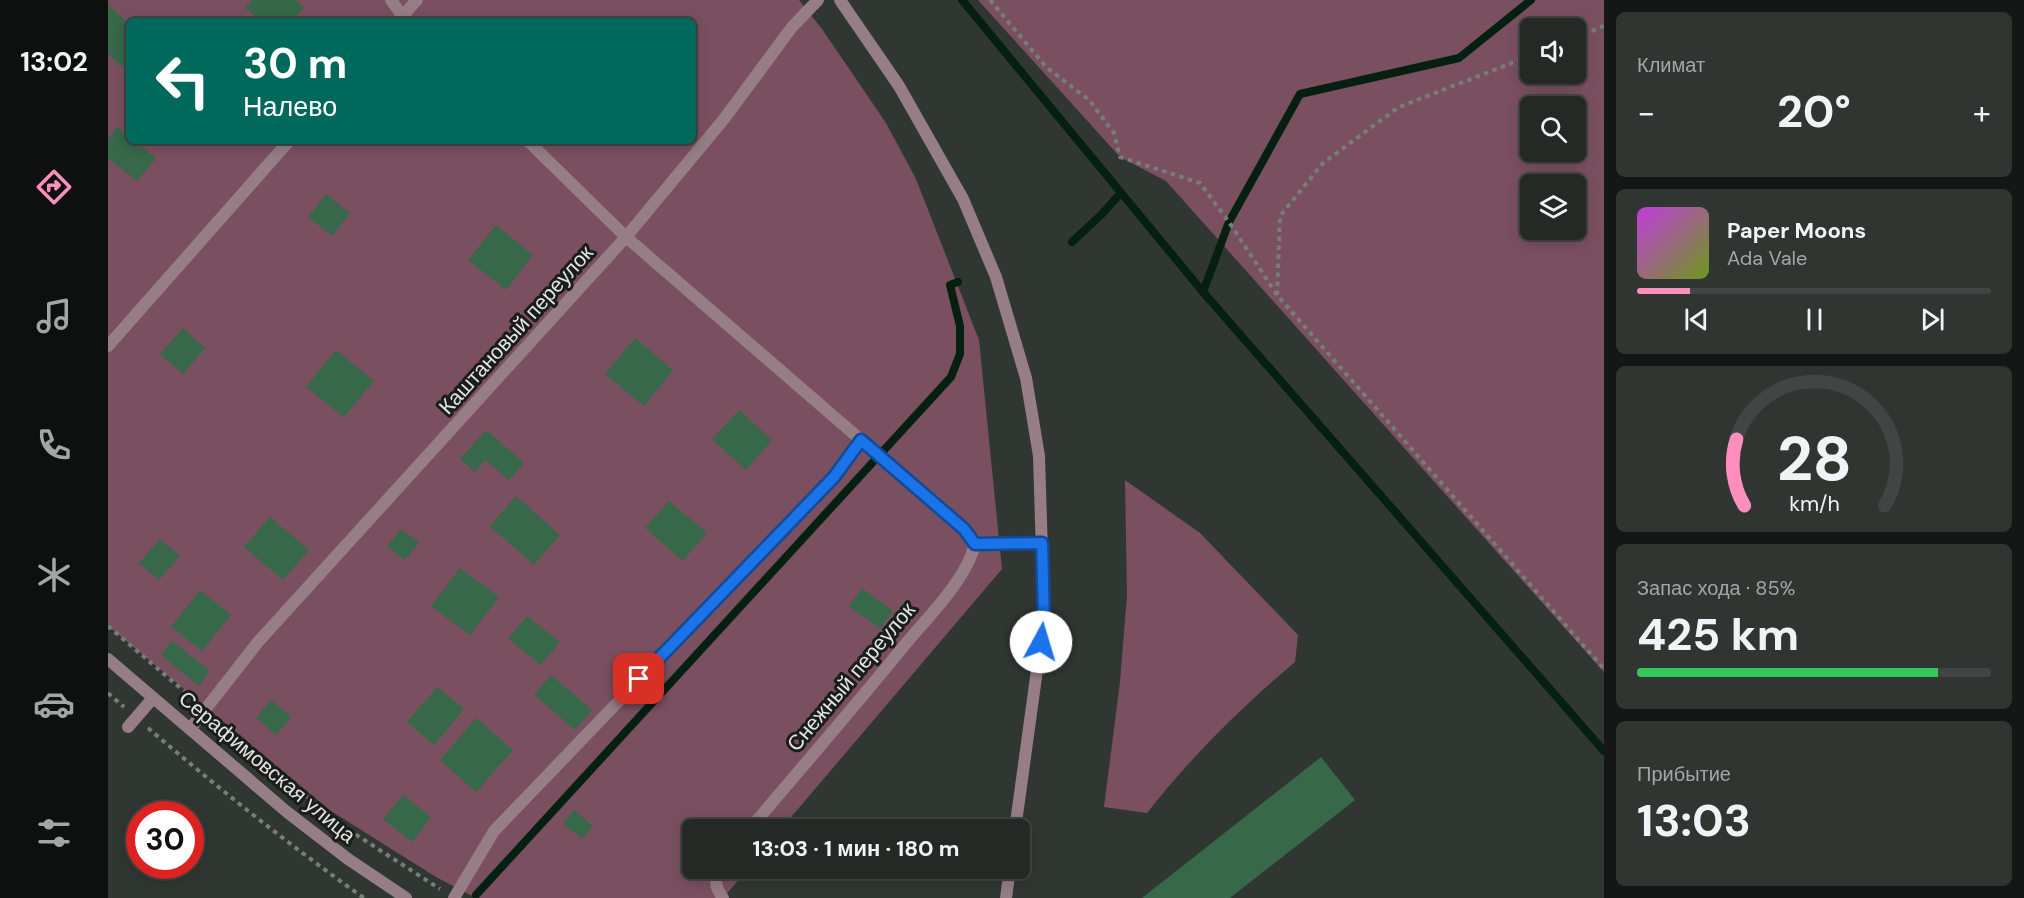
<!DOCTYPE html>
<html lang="ru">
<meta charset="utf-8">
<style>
body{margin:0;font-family:"DM Sans",sans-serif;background:#303532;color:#f1f3f6;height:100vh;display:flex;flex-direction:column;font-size:22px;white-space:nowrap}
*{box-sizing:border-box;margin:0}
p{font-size:20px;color:#a3a6a7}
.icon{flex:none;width:33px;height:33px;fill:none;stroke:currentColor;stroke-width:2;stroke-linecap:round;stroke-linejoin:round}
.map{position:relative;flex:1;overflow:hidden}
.drawer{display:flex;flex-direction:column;gap:12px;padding:12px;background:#141715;width:420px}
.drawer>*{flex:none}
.guide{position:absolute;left:18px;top:18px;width:570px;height:126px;border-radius:9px;box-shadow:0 3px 15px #0003,0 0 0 2px #414543;background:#00695c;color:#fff;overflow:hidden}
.fabs{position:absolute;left:1412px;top:18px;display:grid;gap:12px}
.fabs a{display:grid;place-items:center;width:66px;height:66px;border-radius:9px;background:#242926;box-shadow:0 3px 15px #0003,0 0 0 2px #414543;font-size:30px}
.speed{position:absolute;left:18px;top:801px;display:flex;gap:12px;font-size:30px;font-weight:700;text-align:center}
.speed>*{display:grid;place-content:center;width:78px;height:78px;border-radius:50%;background:#242926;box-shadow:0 3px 15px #0003,0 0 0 2px #414543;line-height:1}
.speed .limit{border:9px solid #d22;background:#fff;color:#111}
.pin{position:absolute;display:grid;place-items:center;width:51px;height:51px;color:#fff;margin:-26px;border-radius:12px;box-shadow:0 3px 9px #0006}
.me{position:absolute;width:66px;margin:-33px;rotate:6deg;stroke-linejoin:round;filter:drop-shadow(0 0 4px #0008)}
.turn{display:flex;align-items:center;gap:21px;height:126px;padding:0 18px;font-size:27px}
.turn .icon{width:78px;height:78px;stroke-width:2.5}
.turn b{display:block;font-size:42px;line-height:51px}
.big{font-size:45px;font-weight:700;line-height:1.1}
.drawer .tile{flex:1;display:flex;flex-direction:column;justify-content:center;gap:9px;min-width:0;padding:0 21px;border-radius:9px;background:#303532}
.drawer .dial{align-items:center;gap:0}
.dial svg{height:156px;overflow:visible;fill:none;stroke:#414543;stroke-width:7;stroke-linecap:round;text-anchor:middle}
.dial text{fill:#f1f3f6;stroke:none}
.song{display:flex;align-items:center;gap:18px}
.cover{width:72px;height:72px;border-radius:9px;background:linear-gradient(135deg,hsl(290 70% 55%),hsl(80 70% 35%))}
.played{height:6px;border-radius:3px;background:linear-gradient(90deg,#fe8ebe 15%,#414543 15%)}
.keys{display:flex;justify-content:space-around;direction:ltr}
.heat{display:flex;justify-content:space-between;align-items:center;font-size:33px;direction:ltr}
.charge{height:9px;border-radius:4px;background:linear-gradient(90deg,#34c759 85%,#414543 0)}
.trip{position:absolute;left:574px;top:819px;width:348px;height:60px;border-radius:9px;background:#242926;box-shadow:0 3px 15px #0003,0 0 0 2px #414543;font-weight:700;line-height:60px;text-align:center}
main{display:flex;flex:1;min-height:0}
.tabs{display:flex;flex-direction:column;width:108px;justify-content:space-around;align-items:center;background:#0e100f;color:#a3a6a7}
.tabs .icon{width:42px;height:42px}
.tabs .on{color:#fe8ebe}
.tabs b{font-size:27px;color:#f1f3f6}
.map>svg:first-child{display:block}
.green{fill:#7a5060;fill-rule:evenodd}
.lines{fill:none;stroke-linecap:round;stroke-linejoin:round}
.stream{stroke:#052011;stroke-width:8}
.building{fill:#366849}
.path{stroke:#777d79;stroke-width:4;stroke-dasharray:4.5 4.5;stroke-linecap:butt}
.service{stroke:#967d86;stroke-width:12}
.minor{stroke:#967d86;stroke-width:12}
.route-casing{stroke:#114b97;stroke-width:15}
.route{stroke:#1a73e8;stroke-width:10}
.labels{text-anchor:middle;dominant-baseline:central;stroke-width:6;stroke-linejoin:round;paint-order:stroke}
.street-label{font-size:21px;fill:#e2e6e3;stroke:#1a1d1b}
</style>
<main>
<nav class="tabs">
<b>13:02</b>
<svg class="icon on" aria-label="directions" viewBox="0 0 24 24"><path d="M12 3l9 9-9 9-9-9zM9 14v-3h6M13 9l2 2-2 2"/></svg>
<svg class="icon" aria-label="music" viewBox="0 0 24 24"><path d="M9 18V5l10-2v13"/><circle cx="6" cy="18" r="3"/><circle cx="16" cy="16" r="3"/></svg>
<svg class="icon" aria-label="phone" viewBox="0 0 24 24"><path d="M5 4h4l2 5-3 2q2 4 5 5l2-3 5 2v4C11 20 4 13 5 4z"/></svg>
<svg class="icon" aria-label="climate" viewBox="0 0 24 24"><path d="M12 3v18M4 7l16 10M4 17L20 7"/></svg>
<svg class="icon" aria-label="car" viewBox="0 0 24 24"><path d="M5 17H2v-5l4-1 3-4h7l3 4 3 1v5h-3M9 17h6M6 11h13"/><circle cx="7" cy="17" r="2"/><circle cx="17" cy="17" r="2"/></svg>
<svg class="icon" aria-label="filters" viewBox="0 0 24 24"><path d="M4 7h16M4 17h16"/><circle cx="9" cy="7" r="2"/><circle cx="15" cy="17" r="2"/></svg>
</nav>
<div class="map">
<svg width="1496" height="898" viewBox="0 0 1496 898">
<rect width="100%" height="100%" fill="#303732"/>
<!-- green -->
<g class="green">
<path d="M0 0H691L714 29 778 123 808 179 871 340 894 569 673 829 585 830V868L640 869 615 898H368L328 877 223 811 0 626ZM21 21H585V141H21Z"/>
<path d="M870 0H1496V672L1058 181 1012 157ZM1422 28H1467V74H1422ZM1422 106H1467V152H1422ZM1422 184H1467V230H1422Z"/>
<path d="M1017 480 1092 533 1190 635 1187 662C1133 707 1083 757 1039 813L996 807 1012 682 1019 595Z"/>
</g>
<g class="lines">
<!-- stream -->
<g class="stream">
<path d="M854 0 1095 292 1496 751"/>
<path d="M964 242 993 215 1013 193"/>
<path d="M1095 292 1121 222 1192 94 1351 58 1423 0"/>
<path d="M368 895 843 377 852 354V326L842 285 850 282"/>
</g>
</g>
<!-- building -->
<g class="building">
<path d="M144 0H187L196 7 185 21H154L137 8Z"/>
<path d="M0 5 21 23V72L0 54Z"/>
<path d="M9 127 21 137V141H26L48 158 29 181 0 158V139Z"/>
<path d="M218 194 242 213 224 236 200 217Z"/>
<path d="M388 225 425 255 398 290 360 260Z"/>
<path d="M75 328 97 348 75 374 52 354Z"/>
<path d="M527 338 565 370 536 406 497 374Z"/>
<path d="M228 350 266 381 236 417 198 387Z"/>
<path d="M631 410 664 440 638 470 604 439Z"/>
<path d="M378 430 416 463 401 480 377 460 367 472 352 459Z"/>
<path d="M408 496 452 535 426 565 382 526Z"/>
<path d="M561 501 599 533 575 561 537 528Z"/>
<path d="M162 517 201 550 175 580 136 547Z"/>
<path d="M293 529 311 543 296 560 279 546Z"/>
<path d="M52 539 72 556 51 580 31 563Z"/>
<path d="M352 568 391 597 362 635 323 606Z"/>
<path d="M754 588 785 611 772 629 741 606Z"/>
<path d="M92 590 123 615 94 651 63 627Z"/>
<path d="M419 616 452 642 433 665 400 639Z"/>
<path d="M64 641 102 671 91 686 53 655Z"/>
<path d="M443 675 484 710 467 730 426 695Z"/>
<path d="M329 687 356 709 326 745 299 722Z"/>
<path d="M163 700 183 717 168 735 148 718Z"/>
<path d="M368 718 405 750 368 792 332 760Z"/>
<path d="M1213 757 1247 800 1122 898H1034Z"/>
<path d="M295 795 323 817 304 842 275 819Z"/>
<path d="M466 810 485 826 474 839 455 823Z"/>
</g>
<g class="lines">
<!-- path -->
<g class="path">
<path d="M882 0 938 67 981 100 1006 133 1012 157 1092 183 1121 222 1169 295 1496 669"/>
<path d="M1467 38 1496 26"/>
<path d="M1169 295 1172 216 1215 163 1291 107 1422 56"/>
<path d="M0 626 84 698"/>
<path d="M0 693 16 707"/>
<path d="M109 720 230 823 332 889"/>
<path d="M40 728C110 788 181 845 256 898"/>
</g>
<!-- service -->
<g class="service">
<path d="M283 0 298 21"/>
<path d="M299 11 309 0"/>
<path d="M420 141 518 237 856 529 867 544"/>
<path d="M0 346 181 141"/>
<path d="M867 544 934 543"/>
<path d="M20 727 45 698"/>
<path d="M82 729 150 642 518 237 616 119 684 27 710 0"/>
<path d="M641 830C694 767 748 705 800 641 822 615 859 578 867 544"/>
<path d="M612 868C606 881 607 887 615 898"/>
<path d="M346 898 386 831 726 477 753 440"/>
</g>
<!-- minor -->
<g class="minor">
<path d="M732 0 791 86 855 199 888 277 918 378 931 456 936 619 907 830"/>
<path d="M290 21 299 11"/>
<path d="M0 659 179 812 240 859 298 898"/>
<path d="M898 898 902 868"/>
</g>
</g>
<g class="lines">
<defs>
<path id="route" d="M531 679 726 477 753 440 856 529 867 544 934 543 936 619 933 642"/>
</defs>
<!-- route casing -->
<use href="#route" class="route-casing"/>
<!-- route -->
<use href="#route" class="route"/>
</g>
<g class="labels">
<!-- street labels -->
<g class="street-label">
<text transform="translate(408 330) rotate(-48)">Каштановый переулок</text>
<text transform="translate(743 677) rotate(-50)">Снежный переулок</text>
<text transform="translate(159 767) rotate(40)">Серафимовская улица</text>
</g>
</g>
</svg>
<div class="fabs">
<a><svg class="icon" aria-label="sound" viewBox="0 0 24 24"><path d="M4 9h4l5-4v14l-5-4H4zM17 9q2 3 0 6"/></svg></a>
<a><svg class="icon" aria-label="search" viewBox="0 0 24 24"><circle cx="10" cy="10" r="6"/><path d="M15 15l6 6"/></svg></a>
<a><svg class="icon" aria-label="layers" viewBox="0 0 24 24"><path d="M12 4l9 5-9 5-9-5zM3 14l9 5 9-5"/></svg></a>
</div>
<div class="speed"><div class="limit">30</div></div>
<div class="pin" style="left:531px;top:679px;background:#d93025"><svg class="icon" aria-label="arrive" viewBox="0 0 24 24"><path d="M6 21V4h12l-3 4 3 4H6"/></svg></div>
<svg class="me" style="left:933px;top:642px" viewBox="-20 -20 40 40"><circle r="19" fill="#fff"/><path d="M0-13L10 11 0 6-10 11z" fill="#1a73e8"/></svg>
<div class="trip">13:03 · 1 мин · 180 m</div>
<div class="guide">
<div class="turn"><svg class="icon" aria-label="left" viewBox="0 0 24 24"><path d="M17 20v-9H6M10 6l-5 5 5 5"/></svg><div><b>30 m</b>Налево</div></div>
</div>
</div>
<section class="drawer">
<div class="tile"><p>Климат</p>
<div class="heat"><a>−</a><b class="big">20°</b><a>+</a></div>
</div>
<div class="tile">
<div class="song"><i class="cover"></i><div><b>Paper Moons</b><p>Ada Vale</p></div></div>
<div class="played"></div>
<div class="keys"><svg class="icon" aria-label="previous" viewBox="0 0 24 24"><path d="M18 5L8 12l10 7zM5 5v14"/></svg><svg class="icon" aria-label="pause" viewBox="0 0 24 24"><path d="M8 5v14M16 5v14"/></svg><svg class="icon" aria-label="next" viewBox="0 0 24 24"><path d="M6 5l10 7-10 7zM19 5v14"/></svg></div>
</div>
<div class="tile dial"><svg viewBox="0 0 100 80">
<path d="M14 69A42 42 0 1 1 86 69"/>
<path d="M14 69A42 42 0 0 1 10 35" stroke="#fe8ebe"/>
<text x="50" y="56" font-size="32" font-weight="700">28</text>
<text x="50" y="72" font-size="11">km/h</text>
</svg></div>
<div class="tile"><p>Запас хода · 85%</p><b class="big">425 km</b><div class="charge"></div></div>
<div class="tile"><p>Прибытие</p><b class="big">13:03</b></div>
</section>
</main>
